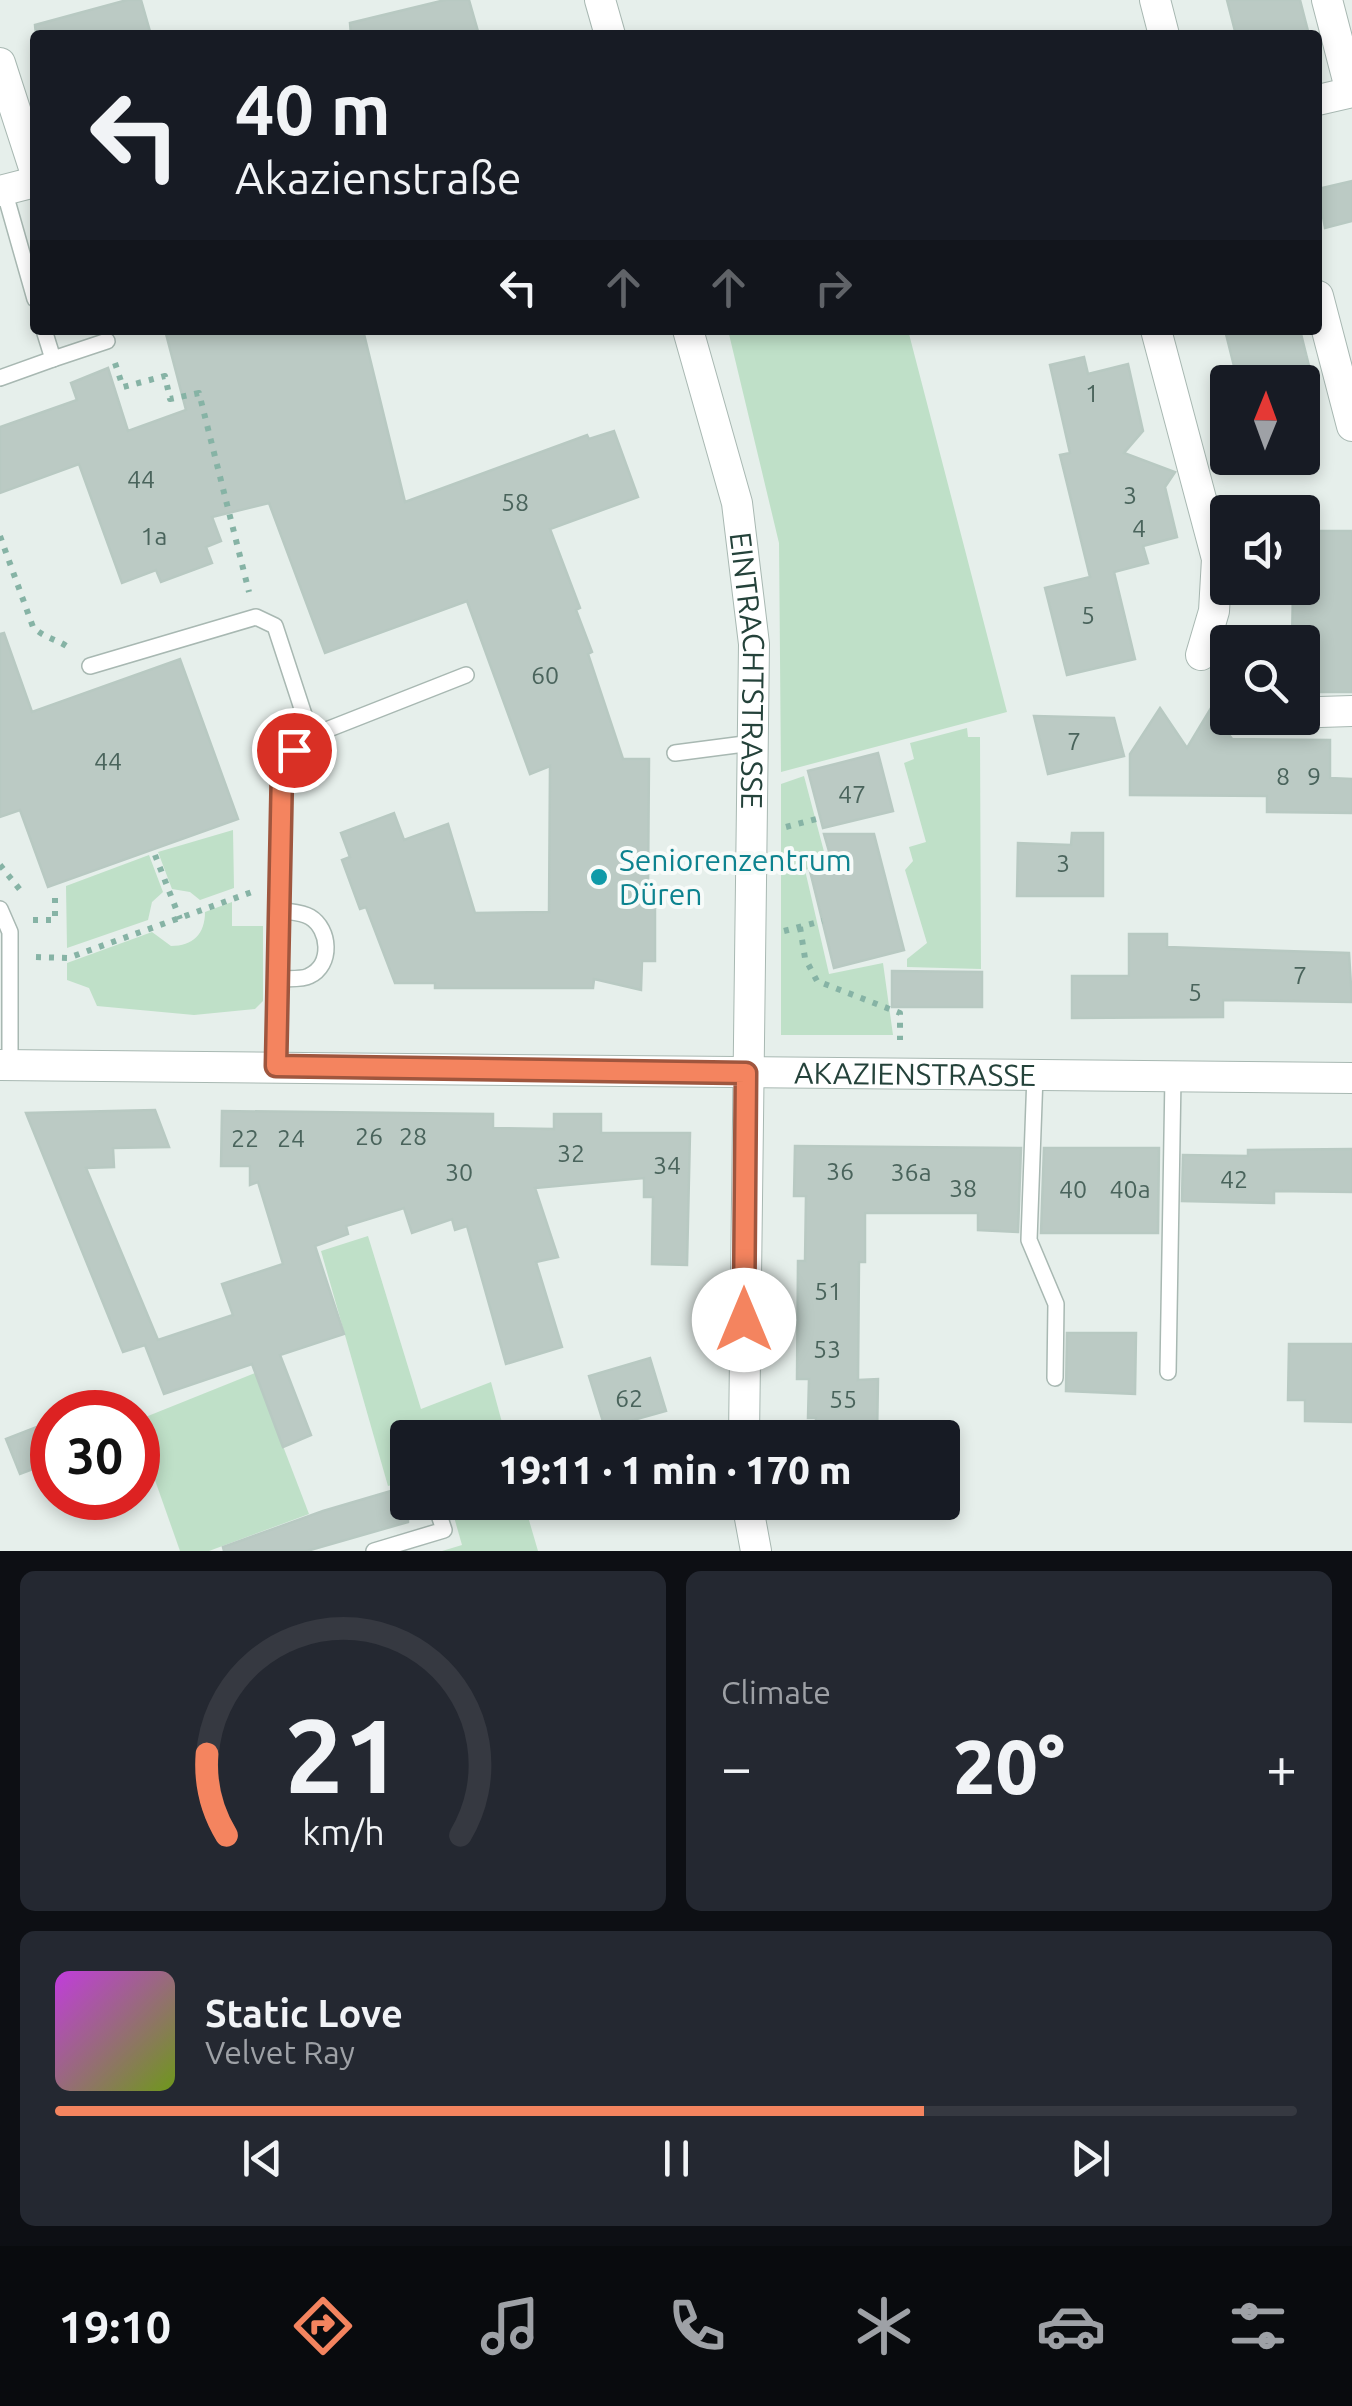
<!DOCTYPE html>
<meta charset="utf-8">
<style>
body{margin:0;font-family:Ubuntu,sans-serif;background:#242831;color:#f1f3f6;height:100vh;display:flex;flex-direction:column;font-size:38px;white-space:nowrap}
*{box-sizing:border-box;margin:0}
p{font-size:32px;color:#9ea1a6}
.icon{flex:none;width:55px;height:55px;fill:none;stroke:currentColor;stroke-width:2;stroke-linecap:round;stroke-linejoin:round}
.map{position:relative;height:1551px;overflow:hidden}
.side{display:flex;flex-direction:column;gap:20px;padding:20px;background:#0d0f14;flex:1}
.side>*{flex:none}
.top-card{position:absolute;left:30px;top:30px;width:1292px;height:305px;border-radius:10px;box-shadow:0 5px 15px #0003;background:#171b24;color:#f1f3f6;overflow:hidden}
.needle{width:65px;rotate:1deg}
.fabs{position:absolute;left:1210px;top:365px;display:grid;gap:20px}
.fabs a{display:grid;place-items:center;width:110px;height:110px;border-radius:10px;background:#171b24;box-shadow:0 5px 15px #0003;font-size:50px}
.speed{position:absolute;left:30px;top:1390px;display:flex;gap:20px;font-size:50px;font-weight:700;text-align:center}
.speed>*{display:grid;place-content:center;width:130px;height:130px;border-radius:50%;background:#171b24;box-shadow:0 5px 15px #0003;line-height:1}
.speed .limit{border:15px solid #d22;background:#fff;color:#111}
.pin{position:absolute;display:grid;place-items:center;width:85px;height:85px;color:#fff;margin:-42px;border:5px solid #fff;border-radius:50%;box-shadow:0 2px 10px #0007}
.me{position:absolute;width:110px;margin:-55px;rotate:0deg;stroke-linejoin:round;filter:drop-shadow(0 0 8px #0008)}
.turn{display:flex;align-items:center;gap:35px;height:210px;padding:0 40px;font-size:45px}
.turn .icon{width:130px;height:130px;stroke-width:2.5}
.turn b{display:block;font-size:70px;line-height:85px}
.lanes{display:flex;align-items:center;height:95px;padding:0 40px;background:#0003;justify-content:center;gap:50px;direction:ltr}
.lanes .off{opacity:.35}
.big{font-size:75px;font-weight:800;line-height:1.1}
.side .tile{flex:1;display:flex;flex-direction:column;justify-content:center;gap:15px;min-width:0;padding:0 35px;border-radius:15px;background:#242831}
.side .dial{align-items:center;gap:0}
.dial svg{height:260px;overflow:visible;fill:none;stroke:#363941;stroke-width:7;stroke-linecap:round;text-anchor:middle}
.dial text{fill:#f1f3f6;stroke:none}
.song{display:flex;align-items:center;gap:30px}
.cover{width:120px;height:120px;border-radius:15px;background:linear-gradient(135deg,hsl(290 70% 55%),hsl(80 70% 35%))}
.played{height:10px;border-radius:5px;background:linear-gradient(90deg,#f4845f 70%,#363941 70%)}
.keys{display:flex;justify-content:space-around;direction:ltr}
.heat{display:flex;justify-content:space-between;align-items:center;font-size:55px;direction:ltr}
.side .tiles{flex:1;display:grid;gap:20px;grid-template-columns:1fr 1fr}
.tile:last-child{grid-column:span 2}
.trip{position:absolute;left:390px;top:1420px;width:570px;height:100px;border-radius:10px;background:#171b24;box-shadow:0 5px 15px #0003;font-weight:800;line-height:100px;text-align:center}
.tabs{display:flex;height:160px;justify-content:space-around;align-items:center;background:#090b0e;color:#9ea1a6}
.tabs .icon{width:70px;height:70px}
.tabs .active{color:#f4845f}
.tabs b{font-size:45px;color:#f1f3f6}
.map>svg:first-child{display:block}
.green{fill:#bfe0c8}
.building{fill:#bbcac4;stroke:#b8c9c2;stroke-width:2.5}
.lines{fill:none;stroke-linecap:round;stroke-linejoin:round}
.lane-casing{stroke:#a8b8b2;stroke-width:18}
.street-casing{stroke:#a8b8b2;stroke-width:32}
.path{stroke:#86b3a5;stroke-width:6;stroke-dasharray:5 8;stroke-linecap:butt}
.lane{stroke:#fff;stroke-width:15}
.street{stroke:#fff;stroke-width:30}
.route-casing{stroke:#9f563e;stroke-width:25}
.route{stroke:#f4845f;stroke-width:18}
.culture-dot{fill:#0f9aa8;stroke:#f7fbf9;stroke-width:4}
.labels{text-anchor:middle;dominant-baseline:central;stroke-width:8;stroke-linejoin:round;paint-order:stroke}
.number-label{font-size:25px;fill:#4a645c}
.street-label{font-size:30px;fill:#24423a;stroke:#f7fbf9}
.culture-label{font-size:30px;fill:#0d838f;stroke:#f7fbf9;text-anchor:start}
</style>
<div class="map">
<svg width="1352" height="1551" viewBox="0 0 1352 1551">
<rect width="100%" height="100%" fill="#e6efeb"/>
<!-- green -->
<g class="green">
<path d="M728 330H763L765 335 788 330H908L1007 712 781 772 779 543Z"/>
<path d="M967 728 968 737H980L981 969 907 967V959L927 943 905 870 913 861 909 847 926 842 904 763 914 759 910 743Z"/>
<path d="M804 776 827 863 805 870 829 974 883 963 893 1035H781V784Z"/>
<path d="M233 830 234 888 200 900 190 892 172 889 158 852Z"/>
<path d="M149 855 163 892 152 902 148 920 67 948 66 886Z"/>
<path d="M232 902V926H263V1001L255 1009 194 1015 97 1006 89 988 67 980V963L152 932 171 946C193 946 205 934 205 912Z"/>
<path d="M368 1236 421 1409 491 1382 506 1437 408 1438 407 1481 388 1486 321 1251Z"/>
<path d="M255 1373 309 1514 209 1551H180L138 1432V1420Z"/>
<path d="M450 1503H524L538 1551H442L462 1545Z"/>
</g>
<!-- building -->
<g class="building">
<path d="M127 0H141L151 35H36L35 25Z"/>
<path d="M445 0H469L479 35H351L350 23Z"/>
<path d="M1227 0H1300L1309 35H1236Z"/>
<path d="M1352 181V221L1325 228 1318 189Z"/>
<path d="M165 330H363L405 502 587 435 589 439 614 431 638 497 550 529 580 608 576 610 592 652 588 654 623 759H649L648 890 655 893V961H642L641 990 594 979 593 988H435V983H395L366 907 360 909 342 860 350 857 341 833 394 813 404 840 448 824 475 913 549 912 550 766 530 774 467 601 325 653 269 503 212 517 221 541 206 547 212 563 161 582 156 570 122 583 79 464 0 493V427L77 400 71 383 108 368 128 431 186 410Z"/>
<path d="M1225 330H1300L1313 382H1238Z"/>
<path d="M1084 357 1088 374 1128 364 1143 431 1124 453 1175 472 1165 487 1177 537 1143 546 1148 563 1114 572 1135 659 1067 675 1045 588 1090 577 1060 455 1070 453 1050 365Z"/>
<path d="M1302 531H1352V692H1302V642H1292L1293 588H1302Z"/>
<path d="M4 633 32 712 180 659 238 819 48 887 20 810 0 817V634Z"/>
<path d="M1160 708 1187 748 1211 708 1232 739 1330 740V778L1352 779V813L1267 812V796L1130 795V754Z"/>
<path d="M1034 716 1114 718 1124 756 1048 774Z"/>
<path d="M878 753 893 811 823 828 808 771Z"/>
<path d="M1072 833H1103V896H1017L1018 843 1071 845Z"/>
<path d="M824 834H874L904 950 834 968 810 871 833 865Z"/>
<path d="M1129 934H1167V947L1349 953 1352 1002 1223 1000V1017L1072 1018V976H1129Z"/>
<path d="M892 971 982 972V1007H892Z"/>
<path d="M155 1110 169 1147 113 1148 114 1167 86 1168 158 1340 233 1315 222 1284 283 1264 258 1182 250 1185V1166H221L222 1111 493 1114V1128L554 1129V1114H601V1133H690L687 1265 652 1264 653 1197H644V1178L535 1188 558 1257 536 1262 562 1347 506 1364 467 1226 455 1230 452 1219 412 1233 404 1208 346 1226 348 1234 315 1246 344 1334 280 1355 311 1435 283 1447 252 1364 164 1394 145 1345 123 1352 26 1113Z"/>
<path d="M795 1146 1021 1148 1018 1232 978 1230V1213H865V1262H859L858 1380 878 1379 877 1438H816V1418H808L809 1379H797L798 1261H805L806 1196H794Z"/>
<path d="M1044 1148H1159L1158 1233H1041Z"/>
<path d="M1352 1149V1192L1274 1191V1203L1182 1201 1183 1155 1248 1156V1150Z"/>
<path d="M1067 1333H1136L1135 1394 1066 1391Z"/>
<path d="M1289 1344H1352V1422L1305 1421V1400H1288Z"/>
<path d="M650 1358 666 1411 605 1428 589 1376Z"/>
<path d="M52 1421V1462L20 1474 6 1439Z"/>
<path d="M408 1486V1522L307 1551H224L223 1547 323 1511Z"/>
</g>
<g class="lines">
<defs>
<g id="lane">
<path d="M4 190 35 299"/>
<path d="M53 359 107 341"/>
<path d="M0 378 53 359 44 330"/>
<path d="M90 666 256 617 275 626 311 736"/>
<path d="M675 753 752 743"/>
<path d="M0 909 10 932V1065"/>
<path d="M278 979C287 978 302 980 309 976 333 965 330 929 310 917 302 912 289 912 279 910"/>
<path d="M276 1066 282 770 294 750 311 736 466 675"/>
<path d="M1035 1075 1029 1240 1056 1304 1055 1378"/>
<path d="M1168 1372 1173 1077"/>
<path d="M374 1551 444 1530 436 1506"/>
</g>
<g id="street">
<path d="M600 0 610 35"/>
<path d="M1155 0 1164 35"/>
<path d="M1327 0 1351 92"/>
<path d="M0 63 35 171"/>
<path d="M1318 100 1352 92"/>
<path d="M0 191 35 182"/>
<path d="M1318 296 1352 426"/>
<path id="s1" d="M688 330 737 503 754 644 744 1438"/>
<path d="M1156 330 1217 559 1214 611 1201 655"/>
<path d="M1320 712 1352 711"/>
<path id="s2" d="M0 1065 1352 1078"/>
<path d="M747 1502 756 1551"/>
</g>
</defs>
<!-- lane casing -->
<use href="#lane" class="lane-casing"/>
<!-- street casing -->
<use href="#street" class="street-casing"/>
<!-- path -->
<g class="path">
<path d="M115 363 123 387 165 376 170 399 199 393 249 592"/>
<path d="M0 536 33 627C45 639 59 639 72 650"/>
<path d="M786 827 820 818"/>
<path d="M155 855 180 919"/>
<path d="M0 865 21 891"/>
<path d="M33 920H55V895"/>
<path d="M800 927 805 958 817 981 900 1013V1040"/>
<path d="M784 931 822 921"/>
<path d="M36 957 68 958 252 892"/>
</g>
<!-- lane -->
<use href="#lane" class="lane"/>
<!-- street -->
<use href="#street" class="street"/>
</g>
<g class="lines">
<defs>
<path id="route" d="M294 750 282 770 276 1066 746 1073 744 1320"/>
</defs>
<!-- route casing -->
<use href="#route" class="route-casing"/>
<!-- route -->
<use href="#route" class="route"/>
</g>
<!-- markers -->
<circle class="culture-dot" cx="599" cy="877" r="10"/>
<g class="labels">
<!-- number labels -->
<g class="number-label">
<text x="1092" y="393">1</text>
<text x="141" y="479">44</text>
<text x="1130" y="495">3</text>
<text x="515" y="502">58</text>
<text x="1139" y="528">4</text>
<text x="154" y="536">1a</text>
<text x="1088" y="615">5</text>
<text x="545" y="675">60</text>
<text x="1074" y="741">7</text>
<text x="108" y="761">44</text>
<text x="1283" y="776">8</text>
<text x="1314" y="776">9</text>
<text x="852" y="794">47</text>
<text x="1063" y="863">3</text>
<text x="1300" y="975">7</text>
<text x="1195" y="992">5</text>
<text x="369" y="1136">26</text>
<text x="413" y="1136">28</text>
<text x="245" y="1138">22</text>
<text x="291" y="1138">24</text>
<text x="571" y="1153">32</text>
<text x="667" y="1165">34</text>
<text x="840" y="1171">36</text>
<text x="459" y="1172">30</text>
<text x="911" y="1172">36a</text>
<text x="1234" y="1179">42</text>
<text x="963" y="1188">38</text>
<text x="1073" y="1189">40</text>
<text x="1130" y="1189">40a</text>
<text x="828" y="1291">51</text>
<text x="827" y="1349">53</text>
<text x="629" y="1398">62</text>
<text x="843" y="1399">55</text>
</g>
<!-- street labels -->
<g class="street-label">
<text stroke="none"><textPath href="#s1" startOffset="348">EINTRACHTSTRASSE</textPath></text>
<text stroke="none"><textPath href="#s2" startOffset="915">AKAZIENSTRASSE</textPath></text>
</g>
<!-- culture labels -->
<g class="culture-label">
<text x="619" y="860">Seniorenzentrum<tspan x="619" dy="34">Düren</tspan></text>
</g>
</g>
</svg>
<div class="fabs">
<a><svg class="needle" viewBox="-14 -14 28 28"><path d="M0-13l5 13h-10z" fill="#e53935"/><path d="M0 13l5-13h-10z" fill="#9ea1a6"/></svg></a>
<a><svg class="icon" aria-label="sound" viewBox="0 0 24 24"><path d="M4 9h4l5-4v14l-5-4H4zM17 9q2 3 0 6"/></svg></a>
<a><svg class="icon" aria-label="search" viewBox="0 0 24 24"><circle cx="10" cy="10" r="6"/><path d="M15 15l6 6"/></svg></a>
</div>
<div class="speed"><div class="limit">30</div></div>
<div class="pin" style="left:294px;top:750px;background:#d93025"><svg class="icon" aria-label="arrive" viewBox="0 0 24 24"><path d="M6 21V4h12l-3 4 3 4H6"/></svg></div>
<svg class="me" style="left:744px;top:1320px" viewBox="-20 -20 40 40"><circle r="19" fill="#fff"/><path d="M0-13L10 11 0 6-10 11z" fill="#f4845f"/></svg>
<div class="trip">19:11 · 1 min · 170 m</div>
<div class="top-card">
<div class="turn"><svg class="icon" aria-label="left" viewBox="0 0 24 24"><path d="M17 20v-9H6M10 6l-5 5 5 5"/></svg><div><b>40 m</b>Akazienstraße</div></div>
<div class="lanes"><svg class="icon" aria-label="left" viewBox="0 0 24 24"><path d="M17 20v-9H6M10 6l-5 5 5 5"/></svg><svg class="icon off" aria-label="ahead" viewBox="0 0 24 24"><path d="M12 20V5M6 11l6-6 6 6"/></svg><svg class="icon off" aria-label="ahead" viewBox="0 0 24 24"><path d="M12 20V5M6 11l6-6 6 6"/></svg><svg class="icon off" aria-label="right" viewBox="0 0 24 24"><path d="M7 20v-9h11M14 6l5 5-5 5"/></svg></div>
</div>
</div>
<section class="side">
<div class="tiles">
<div class="tile dial"><svg viewBox="0 0 100 80">
<path d="M14 69A42 42 0 1 1 86 69"/>
<path d="M14 69A42 42 0 0 1 8 44" stroke="#f4845f"/>
<text x="50" y="56" font-size="32" font-weight="700">21</text>
<text x="50" y="72" font-size="11">km/h</text>
</svg></div>
<div class="tile"><p>Climate</p>
<div class="heat"><a>−</a><b class="big">20°</b><a>+</a></div>
</div>
<div class="tile">
<div class="song"><i class="cover"></i><div><b>Static Love</b><p>Velvet Ray</p></div></div>
<div class="played"></div>
<div class="keys"><svg class="icon" aria-label="previous" viewBox="0 0 24 24"><path d="M18 5L8 12l10 7zM5 5v14"/></svg><svg class="icon" aria-label="pause" viewBox="0 0 24 24"><path d="M8 5v14M16 5v14"/></svg><svg class="icon" aria-label="next" viewBox="0 0 24 24"><path d="M6 5l10 7-10 7zM19 5v14"/></svg></div>
</div>
</div>
</section>
<nav class="tabs">
<b>19:10</b>
<svg class="icon active" aria-label="directions" viewBox="0 0 24 24"><path d="M12 3l9 9-9 9-9-9zM9 14v-3h6M13 9l2 2-2 2"/></svg>
<svg class="icon" aria-label="music" viewBox="0 0 24 24"><path d="M9 18V5l10-2v13"/><circle cx="6" cy="18" r="3"/><circle cx="16" cy="16" r="3"/></svg>
<svg class="icon" aria-label="phone" viewBox="0 0 24 24"><path d="M5 4h4l2 5-3 2q2 4 5 5l2-3 5 2v4C11 20 4 13 5 4z"/></svg>
<svg class="icon" aria-label="climate" viewBox="0 0 24 24"><path d="M12 3v18M4 7l16 10M4 17L20 7"/></svg>
<svg class="icon" aria-label="car" viewBox="0 0 24 24"><path d="M5 17H2v-5l4-1 3-4h7l3 4 3 1v5h-3M9 17h6M6 11h13"/><circle cx="7" cy="17" r="2"/><circle cx="17" cy="17" r="2"/></svg>
<svg class="icon" aria-label="filters" viewBox="0 0 24 24"><path d="M4 7h16M4 17h16"/><circle cx="9" cy="7" r="2"/><circle cx="15" cy="17" r="2"/></svg>
</nav>
